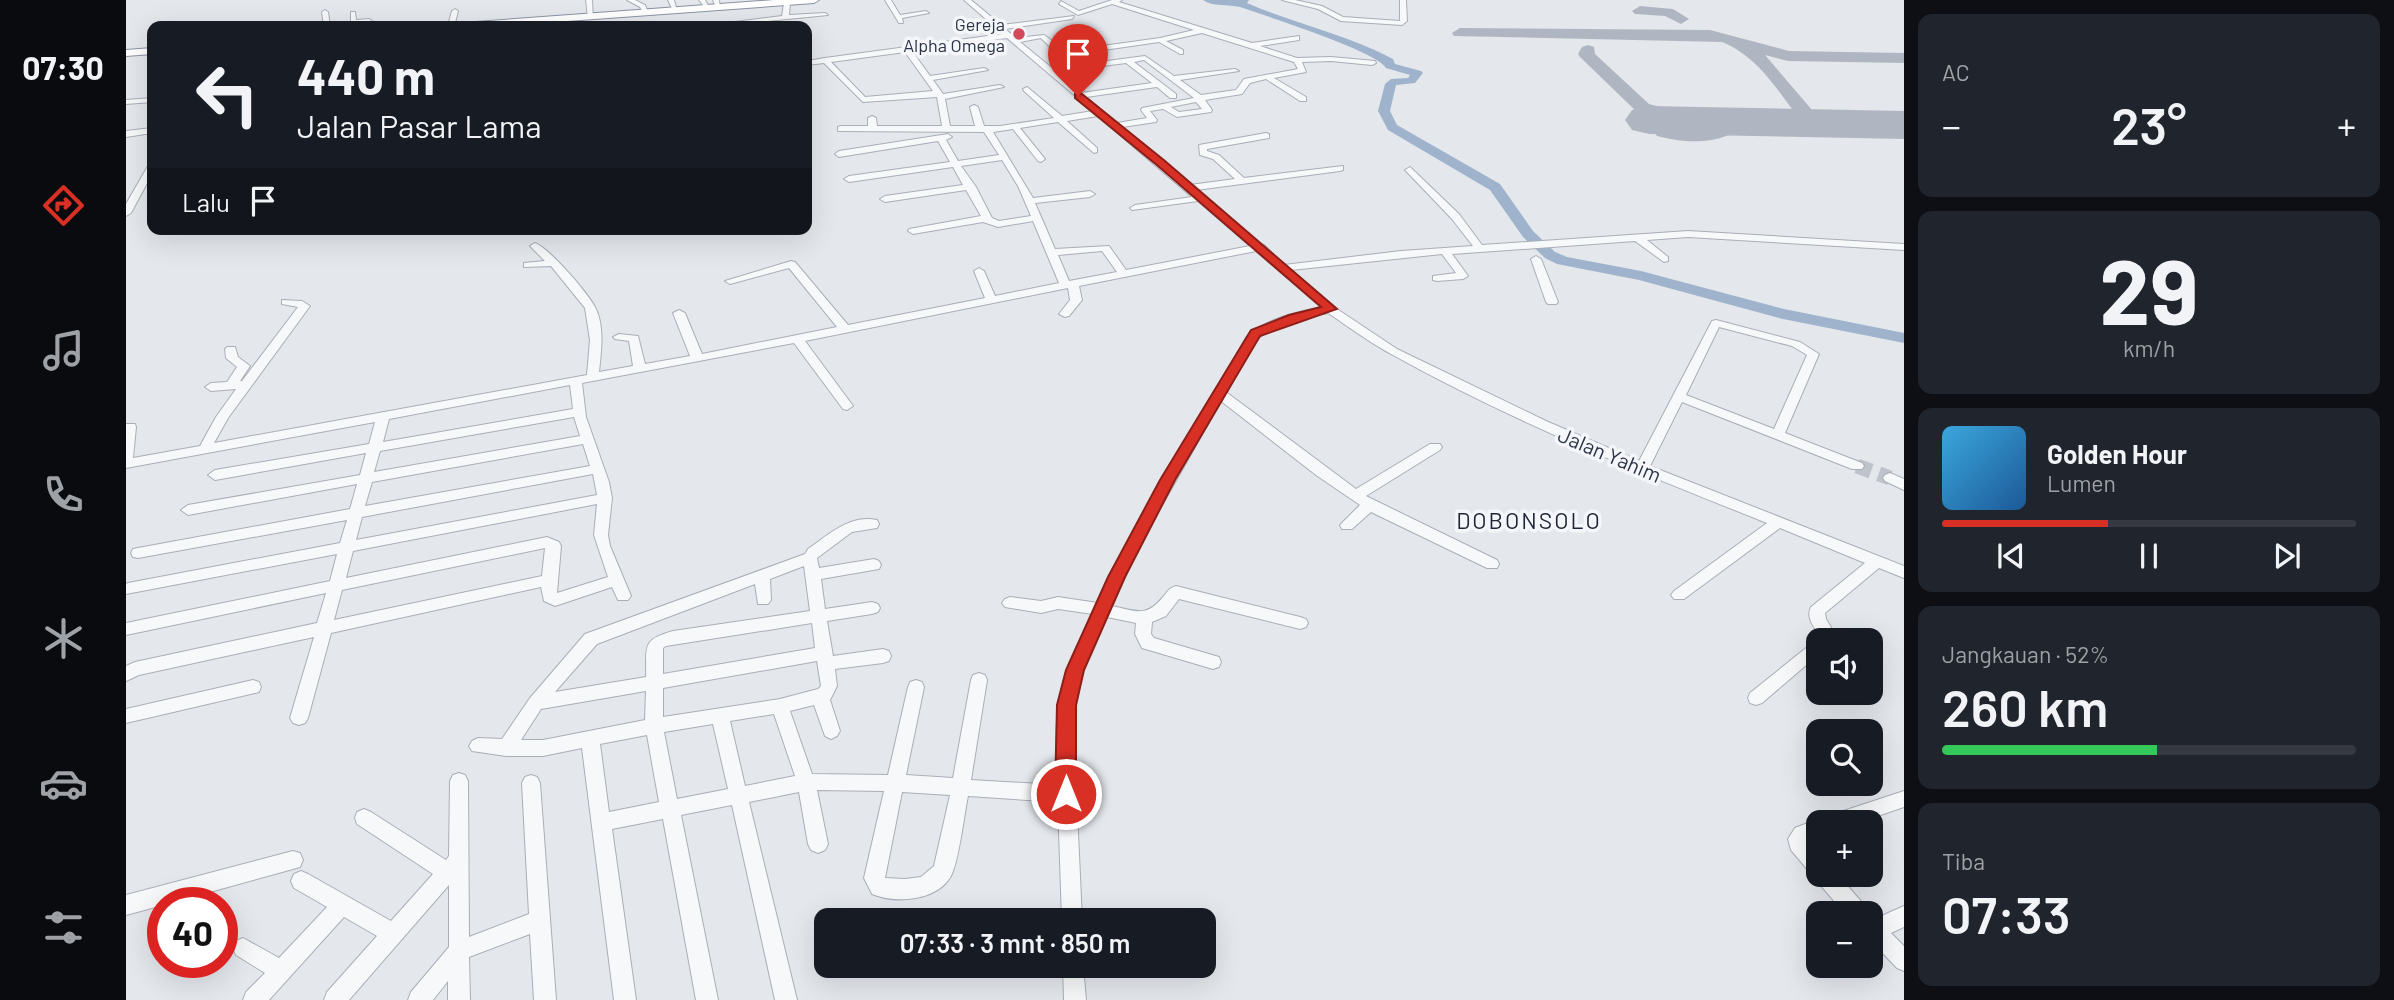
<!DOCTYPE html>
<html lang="id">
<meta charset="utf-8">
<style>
body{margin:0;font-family:Barlow,sans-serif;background:#20242c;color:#f1f3f6;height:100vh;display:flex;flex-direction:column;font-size:26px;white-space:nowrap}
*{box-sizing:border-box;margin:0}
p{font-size:23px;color:#9ea1a6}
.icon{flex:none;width:38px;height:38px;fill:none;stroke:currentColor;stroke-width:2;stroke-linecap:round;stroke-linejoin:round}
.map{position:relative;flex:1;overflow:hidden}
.details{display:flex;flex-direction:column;gap:14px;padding:14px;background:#0d0f14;width:490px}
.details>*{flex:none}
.guide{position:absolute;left:21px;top:21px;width:665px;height:214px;border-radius:14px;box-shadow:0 7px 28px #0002;background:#171b24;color:#f1f3f6;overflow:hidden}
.fabs{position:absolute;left:1680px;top:628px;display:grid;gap:14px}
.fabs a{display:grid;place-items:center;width:77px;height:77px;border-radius:14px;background:#171b24;box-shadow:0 7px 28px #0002;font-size:35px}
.speed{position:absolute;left:21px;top:887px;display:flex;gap:14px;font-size:35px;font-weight:700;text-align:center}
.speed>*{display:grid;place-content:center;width:91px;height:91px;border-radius:50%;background:#171b24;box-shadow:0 7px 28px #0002;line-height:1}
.speed .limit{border:10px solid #d22;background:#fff;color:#111}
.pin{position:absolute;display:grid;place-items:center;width:60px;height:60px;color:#fff;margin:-72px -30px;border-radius:50% 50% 50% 0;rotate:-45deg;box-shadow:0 0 7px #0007}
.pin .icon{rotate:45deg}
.me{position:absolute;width:77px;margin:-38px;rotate:0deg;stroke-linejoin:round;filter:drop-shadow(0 0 5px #0008)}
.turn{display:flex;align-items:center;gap:24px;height:147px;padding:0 35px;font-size:32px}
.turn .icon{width:91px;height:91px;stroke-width:2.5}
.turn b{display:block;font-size:49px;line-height:60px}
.then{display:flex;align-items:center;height:66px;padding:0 35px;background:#0003;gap:14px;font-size:26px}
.big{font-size:52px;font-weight:600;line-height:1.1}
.details .card{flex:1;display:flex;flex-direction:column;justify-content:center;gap:10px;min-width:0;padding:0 24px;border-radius:14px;background:#20242c}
.details .dial{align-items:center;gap:0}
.dial b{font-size:91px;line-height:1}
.song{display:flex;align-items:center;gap:21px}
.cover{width:84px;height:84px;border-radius:10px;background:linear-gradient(135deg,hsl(200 70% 55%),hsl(210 70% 35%))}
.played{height:7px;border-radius:4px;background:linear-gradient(90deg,#d93025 40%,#363941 40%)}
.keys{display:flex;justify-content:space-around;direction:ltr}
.heat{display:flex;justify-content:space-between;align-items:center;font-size:38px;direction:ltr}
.charge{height:10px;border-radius:5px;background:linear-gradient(90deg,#34c759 52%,#363941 0)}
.trip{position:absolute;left:688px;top:908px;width:402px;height:70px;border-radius:14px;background:#171b24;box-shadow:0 7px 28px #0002;font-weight:600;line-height:70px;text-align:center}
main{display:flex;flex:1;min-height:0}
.tabs{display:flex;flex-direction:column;width:126px;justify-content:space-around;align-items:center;background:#090b0e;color:#9ea1a6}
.tabs .icon{width:49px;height:49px}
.tabs .active{color:#d93025}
.tabs b{font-size:32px;color:#f1f3f6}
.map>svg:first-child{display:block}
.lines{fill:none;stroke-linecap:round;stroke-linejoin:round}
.river{fill:#9fb4cc;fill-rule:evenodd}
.taxiway{fill:#b0b6c1;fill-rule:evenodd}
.runway{fill:#b0b6c1;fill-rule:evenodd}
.minor-tunnel{stroke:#bfc3cb;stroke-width:15;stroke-dasharray:15 8;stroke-linecap:butt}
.minor-casing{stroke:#a9aeb7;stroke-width:2}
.highway-casing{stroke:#8b94a3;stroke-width:2}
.minor{fill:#f7f8fa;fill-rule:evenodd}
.highway{fill:#fff;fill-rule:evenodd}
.route{fill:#d93025;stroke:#8d1f18;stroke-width:2}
.poi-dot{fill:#d1495b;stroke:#f4f6f9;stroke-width:2.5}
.labels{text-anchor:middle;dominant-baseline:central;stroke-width:7;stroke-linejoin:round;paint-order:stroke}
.far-poi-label{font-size:18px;fill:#2b3445;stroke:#f4f6f9;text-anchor:end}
.street-label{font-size:21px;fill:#2b3445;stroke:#f4f6f9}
.neighbourhood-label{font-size:23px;letter-spacing:2px;fill:#1d2536;stroke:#f4f6f9}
</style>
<main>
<nav class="tabs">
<b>07:30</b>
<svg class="icon active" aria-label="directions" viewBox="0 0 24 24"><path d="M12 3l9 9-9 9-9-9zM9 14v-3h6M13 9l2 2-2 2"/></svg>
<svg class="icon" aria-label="music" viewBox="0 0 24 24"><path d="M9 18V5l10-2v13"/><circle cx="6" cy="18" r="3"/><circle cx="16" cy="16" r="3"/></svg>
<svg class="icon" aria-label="phone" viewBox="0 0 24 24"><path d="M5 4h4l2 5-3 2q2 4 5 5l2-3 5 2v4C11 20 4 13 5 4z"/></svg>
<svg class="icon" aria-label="climate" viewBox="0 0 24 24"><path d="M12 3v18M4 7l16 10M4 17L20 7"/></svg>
<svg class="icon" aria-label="car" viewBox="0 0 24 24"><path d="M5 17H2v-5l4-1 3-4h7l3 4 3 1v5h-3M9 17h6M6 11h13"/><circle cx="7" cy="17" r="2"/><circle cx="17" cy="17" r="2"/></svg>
<svg class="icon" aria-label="filters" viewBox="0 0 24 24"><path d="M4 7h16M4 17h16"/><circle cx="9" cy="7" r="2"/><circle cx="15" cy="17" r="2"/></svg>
</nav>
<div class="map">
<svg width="1778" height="1000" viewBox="0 0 1778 1000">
<rect width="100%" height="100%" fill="#e4e7ec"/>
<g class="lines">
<!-- river -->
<path class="river" d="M1077 0H1123L1121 3C1169 24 1220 34 1267 59L1269 64 1295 71 1297 73 1289 83 1270 85 1264 111 1271 125 1374 184 1407 231 1429 252 1441 257 1515 271 1658 309 1778 333V343L1657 319 1513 280 1431 264 1419 258 1397 237 1364 190 1262 130 1252 111 1259 84 1265 79 1282 78 1284 75 1260 68C1253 52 1137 15 1114 7 1102 4 1087 7 1077 0Z"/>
<!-- taxiway -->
<g class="taxiway">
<path d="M1514 6 1547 9 1563 19 1555 24 1539 16 1509 14 1506 11Z"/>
<path d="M1334 28 1584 30 1663 51 1778 53V63L1662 61 1639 55 1686 110 1718 120 1720 124 1711 130 1682 121 1658 129 1651 127 1649 123 1651 119 1669 113C1648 85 1630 56 1596 42L1328 36 1326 33Z"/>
<path d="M1462 45 1468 47 1469 54 1523 104 1570 117 1572 121 1570 125 1563 127 1511 112 1454 57 1452 54 1456 47Z"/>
<path d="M1610 116 1617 118 1619 122C1599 147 1558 143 1531 136L1528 132 1538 126 1576 129Z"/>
</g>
<!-- runway -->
<path class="runway" d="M1523 106 1778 111V139L1523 134 1506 130 1499 120 1506 110Z"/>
<!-- minor-tunnel -->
<path class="minor-tunnel" d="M1731 466 1764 478"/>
<defs>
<g id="minor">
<path d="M460 0H466L467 19 462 18Z"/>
<path d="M501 0H509L519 5 522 12 517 13 514 7Z"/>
<path d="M542 0H548L551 11H547Z"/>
<path d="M573 0H579L584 9H580Z"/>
<path d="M587 0H593L594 8H590Z"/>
<path d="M759 0H765L774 15 800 11 803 13 776 18 777 23H773Z"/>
<path d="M838 0H845L875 25 948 16 946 19 879 29 890 38 918 35 932 45V49H926L915 38 894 42 926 68 974 62 962 52V48L1034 38 1068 30 986 4 952 15 933 4 935 1 953 11 986 0H996L993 2 1126 43 1173 36V40L1134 46 1171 58 1205 57 1249 61 1250 63 1246 65 1205 61 1176 62 1180 72 1148 78 1180 97V101H1174L1140 79 1124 83 1116 94 1079 100 1086 110 1085 112 1051 117 1037 109 1024 111 1031 120 1030 122 996 127 1064 185 1109 179 1087 159 1074 155 1073 145 1140 133 1143 134V138L1081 149V151L1093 155 1118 178 1217 166V170L1214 171 1070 190 1134 244 1138 245 1158 265 1275 251 1347 246 1326 219 1281 172 1279 170 1284 167 1333 214 1356 245 1562 231 1778 244V250L1562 237 1521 240 1542 257V261L1538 262 1509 241 1326 254 1342 276 1337 279 1311 281 1307 280V276L1330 273 1316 254 1165 270 1208 307 1271 349 1420 421 1513 461 1586 321 1590 320 1674 342 1693 354 1659 433 1736 463 1738 466 1736 469H1726L1556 402 1524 466 1778 566V578L1753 568 1699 613 1700 619 1709 634 1706 640H1692V655L1636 703 1630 705 1624 703 1622 698 1624 693 1690 640 1693 634C1687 626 1680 617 1685 607L1739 563 1654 528 1558 599H1548L1545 595 1548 591 1641 523C1513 472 1385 421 1265 354 1243 342 1223 327 1202 313 1179 318 1148 321 1131 340 1118 354 1110 376 1100 392L1230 489 1304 444H1314L1316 447 1314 450 1240 496 1371 560 1373 564 1371 568H1361L1245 512 1226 529H1216L1214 525 1234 505 1190 475 1095 401 1013 546 986 606C1010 611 1020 618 1037 597 1042 591 1043 588 1050 586L1174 617 1180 619 1182 623 1180 627 1174 629 1053 599 1040 616 1026 622 1025 634 1028 638 1093 657 1095 662 1093 667 1087 669 1016 648 1009 634 1010 623 981 617 957 670 950 705 948 744 956 920H936L932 802 842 796C838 815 833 861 825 876 811 901 770 904 746 894L738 878 758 791 691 790 702 844 699 850 692 853 685 850 682 844 673 792 623 802 671 1000H649L606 805 555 815 592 1000H570L537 819 486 829 510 1000H488L456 748 417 756H380L346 751 343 746 346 741 352 738 376 739 404 698 459 634 679 554 682 549C702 535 724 514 751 520L753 524 751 528 726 532 691 558 693 568 748 559 753 561 755 565 753 569 695 579 699 609 746 602 752 604 754 608 752 612 746 614 701 621 707 656 757 649 763 651 765 656 763 661 757 663 709 669 711 686 704 700 714 731 711 736 705 739 699 736 688 705 664 711 686 774 762 775 782 687 784 682 790 680 796 682 798 687 780 775 827 778 845 680 847 675 853 673 859 675 861 680 845 780 931 785C930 747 928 706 941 669 948 650 958 632 967 614L932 609 915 613 879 607 876 603 879 599 884 597 915 601 932 597 972 603 999 546 1120 338C1141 318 1168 313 1196 307L1130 251 953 286 956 300 943 316 939 317 933 314 944 300 942 288 679 341 727 406 721 410 717 409 668 343 456 383 460 417 483 482 486 498 482 535 484 546 505 596 502 600H492L486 587 429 606 418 601 415 587 205 633 182 718 179 723 173 725 167 723 164 718 188 637 13 675 0 681V666L9 662 191 623 200 593 0 635V623L204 581 211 554 0 594V584L2 583 214 543 221 520 12 558 7 557 5 553 7 549 12 548 224 509 231 484 62 515 55 510 62 505 234 475 240 453 89 480 82 475 89 470 243 444 249 422 0 468V424H9L10 427 7 458 74 446 90 417 110 389 85 391 79 387 85 383 101 382 111 367 100 358 99 349 101 347H109L112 357 124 366 114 381H116L172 307 156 304V300L176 301 184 306 102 418 88 443 461 375 464 340 459 308 425 266 398 267V263L419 261 404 246 409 243C424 249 461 292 469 307 479 326 475 352 473 372L507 366 503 341 489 339 487 337 493 334 512 336 519 364 564 356 547 313 553 310 559 313 576 354 711 327 663 268 604 284 599 281 665 261 669 262 722 325 859 298 848 271 853 268 858 271 869 296 933 283 907 221 872 227 857 222 787 234 782 231 783 229 855 216 840 190 759 202 754 199 759 196 837 185 827 167 723 182 718 179 723 176 824 162 812 141 713 157 709 154 713 151 822 134 826 137 820 140 832 161 873 155 858 132 712 131V127L715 126H742V118L746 116 750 118 751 126H816L811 97 737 102 698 63 681 65V61L699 58 877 34ZM1076 33 1168 62 1172 69 1118 79 1110 90 1075 95 1054 80 1113 71 1109 69 1048 76 1019 56 981 61 971 51 1033 42 1054 54H1057V50L1040 41ZM881 38 967 111 936 116 901 87 897 89 898 91 928 118 874 126H858L852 107 848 105 844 107 849 126H824L819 99 878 87 874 85 817 94 807 80 862 70 858 68 804 76 786 51ZM779 52 807 91 739 97 705 62ZM1018 60 1068 98 1016 108 1015 110 1021 118 991 123 960 97 1031 87 1044 98H1050V94L1008 62ZM1000 63 1026 83 955 93 930 72ZM1070 102 1076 109 1053 112 1045 107ZM972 116 1066 197 1009 205 1004 208 1006 210 1072 201 1124 246 1000 270 983 246 929 249 909 203 964 197 969 194 964 191 907 198 867 132 887 129 912 161 915 162 919 159 894 128 932 122 968 153 971 152V148L941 121ZM876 160 892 186 905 216 873 221 866 218 850 187 835 166ZM976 251 991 272 943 281 932 255ZM1593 327 1666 346 1681 355 1648 429 1560 395ZM444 385 447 409 257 442 263 419ZM448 417 454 436 248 472 254 451ZM457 444 464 466 239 506 246 482ZM467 474 471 495 230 540 236 517ZM471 504 468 535 482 577 431 593 435 546 433 542 421 537 220 578 227 551ZM419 548 416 576 208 620 216 590ZM678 566 684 611 547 631C515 640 521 646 520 677L429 692 471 644 629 584 632 604H642L645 600 644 579ZM686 623 689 648 537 674V648L540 646ZM691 661 695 686 692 689 654 699 537 717V688ZM520 691 519 720 417 740H395L415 709ZM648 714 669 776 619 786 604 721ZM587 724 602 789 551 799 538 732ZM521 735 533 802 483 812 474 744ZM776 792 824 795 808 866 795 877 779 879 759 878Z"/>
<path d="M1156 0H1169L1196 6 1217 17 1274 21V0H1280L1281 21 1276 25 1215 21 1192 9Z"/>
<path d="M661 1 664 3 663 15 699 13 702 15 612 24 609 22 656 16 658 3Z"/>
<path d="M329 9 332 11 329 23 326 26H319L323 22 326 11Z"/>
<path d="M199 10 202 12 204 26H198L196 12Z"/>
<path d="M225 12H229L230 20 243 19 246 21 225 23Z"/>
<path d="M290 23 292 24 293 26H287Z"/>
<path d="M26 98V102L0 104V100Z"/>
<path d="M26 128V133L0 137V131Z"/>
<path d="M26 163V174L5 213 0 216V204L22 166Z"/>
<path d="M1410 256 1415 259 1432 302 1430 304H1422L1420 302 1405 259Z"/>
<path d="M1764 473 1778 479V490L1759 481 1757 478 1759 475Z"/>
<path d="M127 680 133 682 135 687 133 692 0 723V709Z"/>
<path d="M333 773 339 775 342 781 343 937 403 914 396 783 399 777 405 775 411 777 414 783 430 1000H408L404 934 343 957 344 1000H322V981L307 1000H282L285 992 323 947V885L223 1000H198L201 992 251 936 218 917 143 1000H117L120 992 139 973 110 955 107 948 110 941 117 938 153 958 201 907 168 888 165 881 168 874 175 871 182 874 265 921 307 874 231 824 229 818 231 812 238 809 245 812 320 860 323 856 324 781 327 775Z"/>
<path d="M1778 791V807L1734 822H1700L1702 816Z"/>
<path d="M1692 819 1699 822H1692V837L1682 841 1692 853V875H1712L1740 907 1743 914H1719L1665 850 1662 839 1669 828Z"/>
<path d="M167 851 174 853 177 860 174 867 167 869 44 903H37V905L0 915V895Z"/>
<path d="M1778 906V927L1765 933 1778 946V971L1771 968 1745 941V916L1751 918Z"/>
<path d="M937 966H957L960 1000H938Z"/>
</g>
<g id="highway">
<path d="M648 0H693L688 3 373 26H330L335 23Z"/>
<path d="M26 48V54L0 56V50Z"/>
</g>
</defs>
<!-- minor casing -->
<use href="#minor" class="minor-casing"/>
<!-- highway casing -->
<use href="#highway" class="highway-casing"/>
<!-- minor -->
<use href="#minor" class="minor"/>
<!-- highway -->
<use href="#highway" class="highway"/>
</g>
<!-- route -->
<path class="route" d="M949 94H956L1039 161 1211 309 1134 336 1049 480 999 577 958 670 950 705V794L947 801 940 804 932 801 929 794 931 705 940 670 982 577 1034 480 1125 330 1163 315 1195 307 1032 166 949 98Z"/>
<!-- markers -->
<circle class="poi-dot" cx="893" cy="34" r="7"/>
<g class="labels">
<!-- far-poi labels -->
<g class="far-poi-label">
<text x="879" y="24">Gereja<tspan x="879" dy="21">Alpha Omega</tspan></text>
</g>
<!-- street labels -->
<g class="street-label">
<text transform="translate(1484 454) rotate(23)">Jalan Yahim</text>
</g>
<!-- neighbourhood labels -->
<g class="neighbourhood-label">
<text x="1403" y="520">DOBONSOLO</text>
</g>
</g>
</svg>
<div class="fabs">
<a><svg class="icon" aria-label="sound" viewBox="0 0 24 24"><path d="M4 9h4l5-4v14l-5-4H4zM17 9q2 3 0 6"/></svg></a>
<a><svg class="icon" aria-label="search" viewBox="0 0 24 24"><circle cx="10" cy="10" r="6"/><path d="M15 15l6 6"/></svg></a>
<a>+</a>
<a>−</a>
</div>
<div class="speed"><div class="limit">40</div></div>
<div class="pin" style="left:952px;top:96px;background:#d93025"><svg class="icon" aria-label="arrive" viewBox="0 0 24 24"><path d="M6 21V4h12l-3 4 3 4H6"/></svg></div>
<svg class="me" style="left:940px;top:794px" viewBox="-20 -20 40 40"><circle r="17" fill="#d93025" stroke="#fff" stroke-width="3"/><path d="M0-11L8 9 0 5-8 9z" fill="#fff"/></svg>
<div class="trip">07:33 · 3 mnt · 850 m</div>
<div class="guide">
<div class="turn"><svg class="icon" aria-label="left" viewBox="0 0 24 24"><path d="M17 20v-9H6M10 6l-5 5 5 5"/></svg><div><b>440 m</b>Jalan Pasar Lama</div></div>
<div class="then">Lalu<svg class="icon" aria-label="arrive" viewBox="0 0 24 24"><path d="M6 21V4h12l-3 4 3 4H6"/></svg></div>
</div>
</div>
<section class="details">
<div class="card"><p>AC</p>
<div class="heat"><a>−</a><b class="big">23°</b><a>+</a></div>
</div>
<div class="card dial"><b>29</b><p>km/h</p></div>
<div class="card">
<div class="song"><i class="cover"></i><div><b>Golden Hour</b><p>Lumen</p></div></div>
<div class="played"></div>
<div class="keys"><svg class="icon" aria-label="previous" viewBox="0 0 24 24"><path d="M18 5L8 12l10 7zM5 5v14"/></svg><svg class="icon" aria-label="pause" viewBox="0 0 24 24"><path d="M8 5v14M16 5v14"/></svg><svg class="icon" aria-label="next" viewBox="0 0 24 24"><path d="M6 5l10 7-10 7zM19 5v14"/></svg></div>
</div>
<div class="card"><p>Jangkauan · 52%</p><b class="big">260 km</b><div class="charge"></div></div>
<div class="card"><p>Tiba</p><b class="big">07:33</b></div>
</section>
</main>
